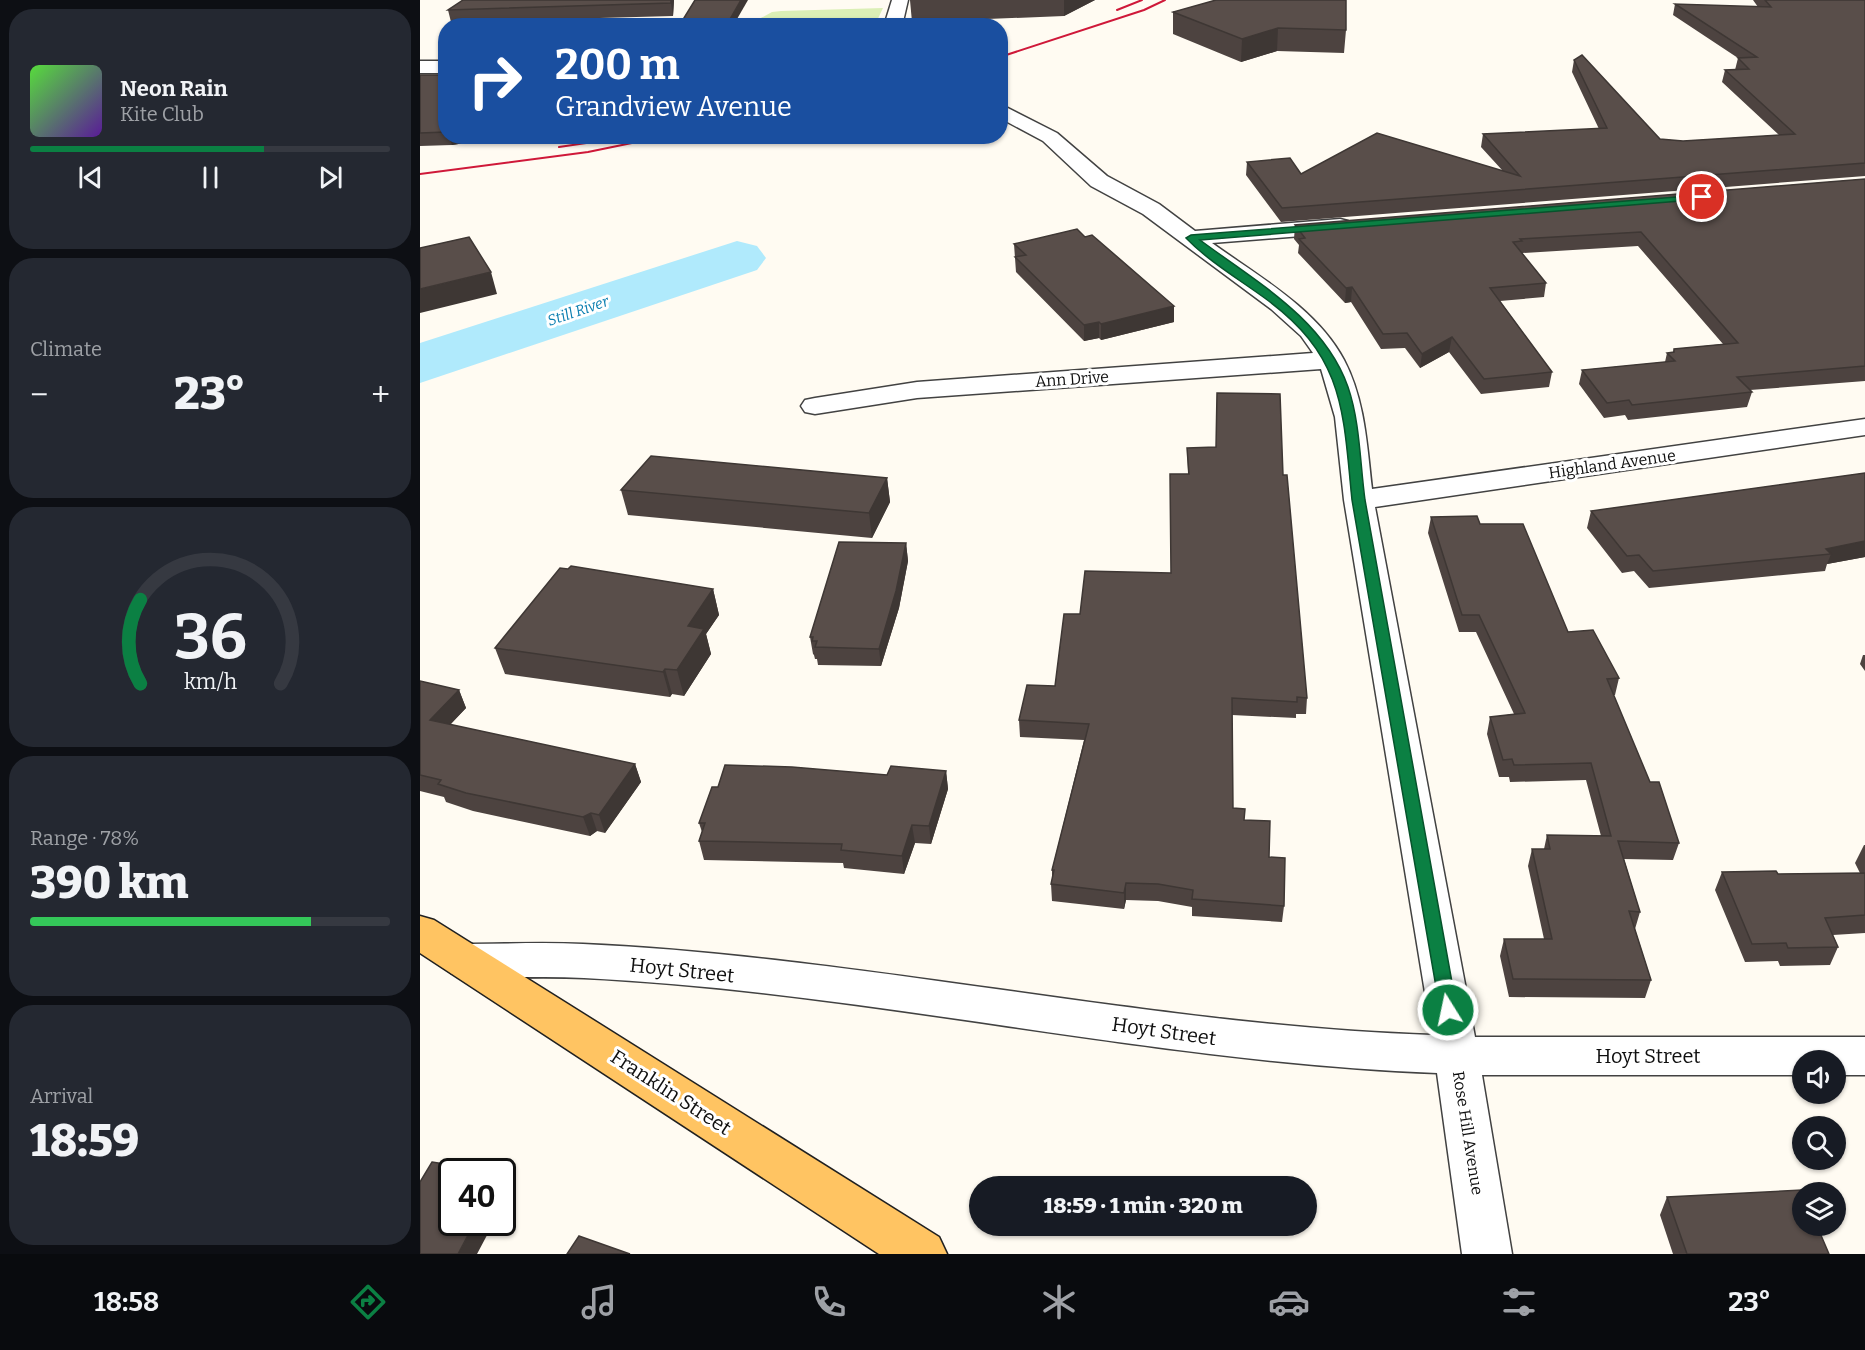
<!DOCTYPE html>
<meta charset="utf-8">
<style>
body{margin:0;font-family:Bitter,serif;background:#242831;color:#f1f3f6;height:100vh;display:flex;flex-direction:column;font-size:22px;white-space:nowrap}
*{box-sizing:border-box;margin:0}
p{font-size:20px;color:#9ea1a6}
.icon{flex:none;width:33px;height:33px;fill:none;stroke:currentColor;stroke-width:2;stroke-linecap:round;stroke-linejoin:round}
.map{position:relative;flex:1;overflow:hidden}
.side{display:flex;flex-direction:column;gap:9px;padding:9px;background:#0d0f14;width:420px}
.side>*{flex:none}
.top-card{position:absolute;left:18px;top:18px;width:570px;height:126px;border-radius:24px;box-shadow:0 2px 4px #0004;background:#1a4fa0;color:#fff;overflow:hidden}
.tools{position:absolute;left:1372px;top:1050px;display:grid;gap:12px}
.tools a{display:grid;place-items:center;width:54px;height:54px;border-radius:50%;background:#171b24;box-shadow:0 2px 4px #0004;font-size:30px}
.speed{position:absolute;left:18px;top:1158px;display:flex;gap:12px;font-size:30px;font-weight:700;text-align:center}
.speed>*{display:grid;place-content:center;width:78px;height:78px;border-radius:50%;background:#171b24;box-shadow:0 2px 4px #0004;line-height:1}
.speed .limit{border:3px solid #111;border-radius:9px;background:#fff;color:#111}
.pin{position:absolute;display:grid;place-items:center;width:51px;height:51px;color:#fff;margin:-26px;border:3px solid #fff;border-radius:50%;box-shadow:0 2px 6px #0007}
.me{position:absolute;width:66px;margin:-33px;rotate:350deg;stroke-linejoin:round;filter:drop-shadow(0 0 4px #0008)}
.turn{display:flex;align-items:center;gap:21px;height:126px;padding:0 18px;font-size:27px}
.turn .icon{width:78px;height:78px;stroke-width:2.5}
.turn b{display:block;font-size:42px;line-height:51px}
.big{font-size:45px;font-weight:800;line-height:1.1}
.side .card{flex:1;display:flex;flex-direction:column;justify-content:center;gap:9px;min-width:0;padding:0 21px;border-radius:24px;background:#242831}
.side .dial{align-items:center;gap:0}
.dial svg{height:156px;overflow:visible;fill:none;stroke:#363941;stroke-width:7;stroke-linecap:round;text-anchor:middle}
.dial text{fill:#f1f3f6;stroke:none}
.song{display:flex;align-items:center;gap:18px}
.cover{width:72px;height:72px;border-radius:9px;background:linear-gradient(135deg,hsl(110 70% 55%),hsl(270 70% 35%))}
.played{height:6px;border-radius:3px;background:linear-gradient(90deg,#0b8043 65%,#363941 65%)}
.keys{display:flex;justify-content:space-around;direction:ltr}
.heat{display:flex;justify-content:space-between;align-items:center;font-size:33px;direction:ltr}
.charge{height:9px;border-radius:4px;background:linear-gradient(90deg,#34c759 78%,#363941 0)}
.trip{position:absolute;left:549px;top:1176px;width:348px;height:60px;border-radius:30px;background:#171b24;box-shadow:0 2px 4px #0004;font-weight:800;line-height:60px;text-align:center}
.tab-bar{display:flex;height:96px;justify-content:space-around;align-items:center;background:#090b0e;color:#9ea1a6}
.tab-bar .icon{width:42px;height:42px}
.tab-bar .on{color:#0b8043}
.tab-bar b{font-size:27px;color:#f1f3f6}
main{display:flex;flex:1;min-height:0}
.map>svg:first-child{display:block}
.green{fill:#dbefb6}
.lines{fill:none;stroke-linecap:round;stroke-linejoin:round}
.river{fill:#b0eafc;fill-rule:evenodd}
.minor-casing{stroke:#424242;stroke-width:3}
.major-casing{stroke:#202020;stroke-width:3}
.minor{fill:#fff;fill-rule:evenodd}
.major{fill:#ffc462;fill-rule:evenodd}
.rail{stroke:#cf1839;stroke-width:2}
.wall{fill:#4d4340}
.shaded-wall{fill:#3e3734}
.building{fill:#594e4a;stroke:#3e3734;stroke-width:1.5}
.route{fill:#0b8043;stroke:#07532c;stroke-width:1.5}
.labels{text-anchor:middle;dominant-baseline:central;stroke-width:6;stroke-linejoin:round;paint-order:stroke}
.far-water-label{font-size:15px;font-style:italic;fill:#0a7eb0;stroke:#fff}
.street-label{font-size:16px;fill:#0f0f0f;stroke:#fff}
.near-street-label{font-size:20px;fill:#0f0f0f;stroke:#fff}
</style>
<main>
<section class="side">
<div class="card">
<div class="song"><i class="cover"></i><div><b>Neon Rain</b><p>Kite Club</p></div></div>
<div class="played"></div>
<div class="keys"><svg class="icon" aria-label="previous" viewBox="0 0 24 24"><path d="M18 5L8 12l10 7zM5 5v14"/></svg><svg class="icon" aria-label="pause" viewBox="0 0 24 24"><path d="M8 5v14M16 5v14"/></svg><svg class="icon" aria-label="next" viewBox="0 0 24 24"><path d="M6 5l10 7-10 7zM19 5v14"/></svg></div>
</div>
<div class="card"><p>Climate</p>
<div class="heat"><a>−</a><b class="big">23°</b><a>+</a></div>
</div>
<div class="card dial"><svg viewBox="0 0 100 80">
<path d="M14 69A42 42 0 1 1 86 69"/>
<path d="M14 69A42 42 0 0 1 14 26" stroke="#0b8043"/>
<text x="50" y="56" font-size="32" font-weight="700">36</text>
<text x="50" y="72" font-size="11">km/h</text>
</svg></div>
<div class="card"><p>Range · 78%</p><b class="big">390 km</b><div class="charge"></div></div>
<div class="card"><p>Arrival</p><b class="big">18:59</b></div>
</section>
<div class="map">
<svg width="1445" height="1254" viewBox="0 0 1445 1254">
<rect width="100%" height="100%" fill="#fffbf2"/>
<!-- green -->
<path class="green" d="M463 8 455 25H328L352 12 361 11Z"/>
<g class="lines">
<!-- river -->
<path class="river" d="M317 241 337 246 346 258 337 270 0 383V343Z"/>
<defs>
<g id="minor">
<path d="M472 0H488L482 26H464Z"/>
<rect x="0" y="61" width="26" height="12"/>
<path d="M580 104 637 133 687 176 739 204 775 231 920 219 928 221 931 226 928 231 920 233 792 243C838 276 897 309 924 360 945 400 947 446 952 489L1445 419V435L955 507 1055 1037H1445V1075H1416V1060H1383V1075H1062L1092 1254H1042L1017 1073C730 1062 450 992 164 978 125 976 85 978 46 978L31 973 25 961 31 949 46 944C85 944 124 942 163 944 448 957 727 1025 1012 1035L924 500 915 417 901 369 497 398 395 414 385 412 381 406 385 400 395 398 497 382 893 353 881 336 851 309 723 214 671 186 623 141 580 118Z"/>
</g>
<path id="major" d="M0 916 14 920 519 1237 527 1254H459L0 953Z"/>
</defs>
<!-- minor casing -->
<use href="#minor" class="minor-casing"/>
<!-- major casing -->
<use href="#major" class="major-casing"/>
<!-- minor -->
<use href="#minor" class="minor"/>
<!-- major -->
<use href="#major" class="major"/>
<!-- rail -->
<g class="rail">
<path d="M697 10 722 0"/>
<path d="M580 57 724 10 745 0"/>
<path d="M139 147 187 140"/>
<path d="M0 174 168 152 246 136"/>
</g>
</g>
<!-- wall -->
<g class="wall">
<path d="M254 0 253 16 31 22 28 10Z"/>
<path d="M490 0H675L644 16 492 22Z"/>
<path d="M1333 0H1445V176L861 222 826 175 827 162 881 174 1082 170 1061 147 1063 134 1179 129 1152 72 1154 60 1240 139 1263 141 1359 135 1302 82 1305 70H1315L1318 58 1253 15 1255 4 1338 7Z"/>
<path d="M753 12 926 30 924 53 857 51 821 62 753 34Z"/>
<path d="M0 75H26V136H90L32 145 0 146Z"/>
<path d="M1445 179V381L1330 390 1332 392 1327 407 1208 420 1205 415 1184 418 1159 384 1162 370 1245 362 1247 353 1253 352 1254 349 1303 344 1218 246 1102 253 1126 283 1124 297 1080 301 1132 372 1129 387 1061 394 1029 352 1000 368 985 348 961 349 931 302 925 303 878 253 879 245 874 239 875 225Z"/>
<path d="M594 244 754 322 681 340 679 338 664 341 596 272Z"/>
<path d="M767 448 863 475 887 698 886 714H876V718L812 715 813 808 824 820 849 857 864 906 862 922 772 916V907L738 901 706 900 704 909 632 901 631 884 632 879V870L664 740 600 737 599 720 635 686 660 614 751 573 768 474Z"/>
<path d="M1445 473V557L1407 564 1405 571 1229 588 1214 571 1202 573 1167 528 1171 511Z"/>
<path d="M467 478 470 502 452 538 208 515 201 490Z"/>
<path d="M1011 517 1060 524 1148 632 1199 678 1195 695H1193L1230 782 1259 843 1253 860 1204 859 1220 912 1215 929 1231 980 1225 998 1089 997 1080 956 1084 939H1124L1108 866 1112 849H1124L1127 835 1181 836 1166 780 1090 782 1089 777H1079L1067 734 1070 717 1094 714 1056 632H1039L1008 533Z"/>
<path d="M486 543 488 561 479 608 461 666 398 665 397 659H395L394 655 393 654 390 637Z"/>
<path d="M293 589 299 615 286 634 291 654 264 696 252 694 250 697 85 674 75 648Z"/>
<path d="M1443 655H1445V671L1440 664Z"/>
<path d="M0 681 39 690 46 708 30 725 215 764 221 782 185 833 177 831 170 836 53 811 26 802 24 797 0 791Z"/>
<path d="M526 771 528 789 511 844 495 843 484 874 424 868 423 863 284 860 279 841 282 832 279 823 467 775Z"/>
<path d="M1444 845H1445V933L1413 935 1418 947 1410 965 1360 966 1358 961 1325 962 1295 890 1302 872 1358 874 1440 873 1435 863Z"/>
<path d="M1247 1197 1409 1254H1253L1240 1215Z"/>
</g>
<!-- shaded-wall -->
<g class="shaded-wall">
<path d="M251 0H254L253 16 251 3Z"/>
<path d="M321 0H328L313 26H306Z"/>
<path d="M644 0H675L644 16Z"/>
<path d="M858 28 857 51 821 62 822 39Z"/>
<path d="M29 136H90L32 145Z"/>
<path d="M71 272 77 294 0 313V289Z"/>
<path d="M932 287 931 302 925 303 926 288Z"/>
<path d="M754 306V322L681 340V324Z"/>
<path d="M679 322V338L664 341V325Z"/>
<path d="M1032 337 1029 352 1000 368 1002 354Z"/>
<path d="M467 478 470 502 452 538 449 513Z"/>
<path d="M1445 541V557L1407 564 1411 554 1406 549Z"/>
<path d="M486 543 488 561 479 608 461 666 459 649Z"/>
<path d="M293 589 299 615 286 634 291 654 264 696 257 670 268 626Z"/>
<path d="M245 669 252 694 250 697 243 672Z"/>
<path d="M39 690 46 708 17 738 10 720Z"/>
<path d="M215 764 221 782 185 833 179 815Z"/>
<path d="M526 771 528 789 511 844 509 826Z"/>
<path d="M171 813 177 831 170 836 163 817Z"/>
<path d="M492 825 495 843 484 874 482 856Z"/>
<path d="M706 883V900L704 909V893Z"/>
<path d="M55 1222H74L57 1254H38Z"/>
</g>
<!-- building -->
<g class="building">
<path d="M43 0H251V3L28 10Z"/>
<path d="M275 0H321L306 26H259Z"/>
<path d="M796 0H926V30L858 28 822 39 753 12Z"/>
<path d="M1345 0H1445V163L862 208 827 162 870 158 881 174 957 133 1100 176 1063 134 1187 128 1154 60 1162 55 1240 139 1263 141 1375 134 1305 70 1329 69 1318 58 1337 57 1255 4 1351 7Z"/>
<path d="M0 75H26V132L0 133Z"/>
<path d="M1445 179V366L1317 377 1332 392 1212 405 1209 400 1187 403 1162 370 1255 361 1247 353 1254 352V349L1318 343 1221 232 1100 239 1102 241 1093 242 1126 283 1070 288 1132 372 1064 379 1032 337 1002 354 987 333 963 334 932 287 926 288 879 239 885 238 875 225Z"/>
<path d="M657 229 665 237 672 235 754 306 681 324 679 322 664 325 595 257 606 255 594 244Z"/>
<path d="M49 237 71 272 0 289V248Z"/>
<path d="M797 393 860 394 863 475H867L887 698 877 697V702L812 698 813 808 825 809 824 820 850 821 849 857 865 858 864 906 772 899 773 890 738 884 706 883 704 893 631 884 634 870H632L669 724 599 720 607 685 635 686 644 614H660L665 571 751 573 750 474H769L767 448 796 447Z"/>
<path d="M231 456 467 478 449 513 201 490Z"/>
<path d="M1445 473V541L1406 549 1411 554 1233 571 1219 555 1207 556 1171 511Z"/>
<path d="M1057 516 1060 524H1103L1148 632 1173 630 1199 678 1187 679 1230 782H1239L1259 843 1198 841 1220 912 1209 911 1231 980 1093 979 1084 939H1132L1112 849H1130L1127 835 1191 836 1171 763 1094 765 1092 759 1083 760 1070 717 1105 713 1059 615H1042L1011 517Z"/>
<path d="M419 542 486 543 476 591 459 649 395 647 397 641H392L393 637H390Z"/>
<path d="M151 566 293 589 268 626 284 629 257 670 245 669 243 672 75 648 140 568 148 569Z"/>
<path d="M0 681 39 690 10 720 215 764 179 815 171 813 163 817 46 793 18 784 21 780 0 775Z"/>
<path d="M305 765 372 767 467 775 471 766 526 771 509 826 492 825 482 856 421 850 422 844 279 841 285 823H279L292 787H298Z"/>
<path d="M1356 871 1358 874 1445 873V915L1405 918 1418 947 1368 948 1366 943 1332 944 1302 872Z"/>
<path d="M12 1162 50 1168 48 1172H32V1222H55L38 1254H0V1182Z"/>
<path d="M1382 1190 1383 1193V1226H1397L1409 1254H1267L1247 1197Z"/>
<path d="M159 1236 210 1254H147Z"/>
</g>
<!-- route -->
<path class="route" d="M1282 195 1287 197 1285 199 780 240C835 281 904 319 928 387 940 422 940 463 945 500L1037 1010 1035 1015 1028 1017 1022 1015 1020 1010 932 500C923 411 925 357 846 299 820 280 788 261 766 238L771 235Z"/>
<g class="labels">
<!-- far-water labels -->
<g class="far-water-label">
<text transform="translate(158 311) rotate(-19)">Still River</text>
</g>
<!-- street labels -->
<g class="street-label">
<text transform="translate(652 379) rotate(-4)">Ann Drive</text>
<text transform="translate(1192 464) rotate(-8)">Highland Avenue</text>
<text transform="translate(1048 1133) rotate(81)">Rose Hill Avenue</text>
</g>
<!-- near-street labels -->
<g class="near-street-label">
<text transform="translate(262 970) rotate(6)">Hoyt Street</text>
<text transform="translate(744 1031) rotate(8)">Hoyt Street</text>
<text x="1228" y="1056">Hoyt Street</text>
<text transform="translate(251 1092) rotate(33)">Franklin Street</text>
</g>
</g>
</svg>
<div class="tools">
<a><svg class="icon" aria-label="sound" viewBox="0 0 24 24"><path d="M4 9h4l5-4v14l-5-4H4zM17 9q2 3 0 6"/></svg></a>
<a><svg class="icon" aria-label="search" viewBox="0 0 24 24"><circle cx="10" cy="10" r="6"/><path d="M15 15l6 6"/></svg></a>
<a><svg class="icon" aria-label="layers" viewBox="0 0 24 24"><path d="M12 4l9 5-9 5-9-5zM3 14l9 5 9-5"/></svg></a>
</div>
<div class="speed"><div class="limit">40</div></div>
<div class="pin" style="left:1282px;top:197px;background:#d93025"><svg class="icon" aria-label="arrive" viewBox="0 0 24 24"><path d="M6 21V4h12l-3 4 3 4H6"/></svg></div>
<svg class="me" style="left:1028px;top:1010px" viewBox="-20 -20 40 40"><circle r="17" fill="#0b8043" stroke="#fff" stroke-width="3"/><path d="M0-11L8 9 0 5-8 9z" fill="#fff"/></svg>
<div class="trip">18:59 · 1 min · 320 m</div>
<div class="top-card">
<div class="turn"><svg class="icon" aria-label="right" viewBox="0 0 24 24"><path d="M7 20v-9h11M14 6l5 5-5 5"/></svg><div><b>200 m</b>Grandview Avenue</div></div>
</div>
</div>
</main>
<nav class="tab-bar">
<b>18:58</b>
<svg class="icon on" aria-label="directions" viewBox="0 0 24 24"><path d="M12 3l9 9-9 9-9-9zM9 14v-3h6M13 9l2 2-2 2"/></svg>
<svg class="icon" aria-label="music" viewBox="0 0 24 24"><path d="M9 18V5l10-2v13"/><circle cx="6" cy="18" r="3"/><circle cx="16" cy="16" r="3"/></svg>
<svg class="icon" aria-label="phone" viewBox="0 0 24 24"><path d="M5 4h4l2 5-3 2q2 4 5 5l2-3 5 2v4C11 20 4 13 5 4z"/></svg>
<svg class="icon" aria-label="climate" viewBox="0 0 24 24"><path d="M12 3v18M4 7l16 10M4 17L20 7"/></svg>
<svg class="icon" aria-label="car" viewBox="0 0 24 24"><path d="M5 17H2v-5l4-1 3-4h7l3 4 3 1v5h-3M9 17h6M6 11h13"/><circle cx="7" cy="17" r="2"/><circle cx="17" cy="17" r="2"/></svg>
<svg class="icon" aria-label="filters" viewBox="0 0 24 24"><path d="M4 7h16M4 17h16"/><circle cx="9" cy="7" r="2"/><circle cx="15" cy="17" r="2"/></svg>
<b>23°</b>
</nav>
